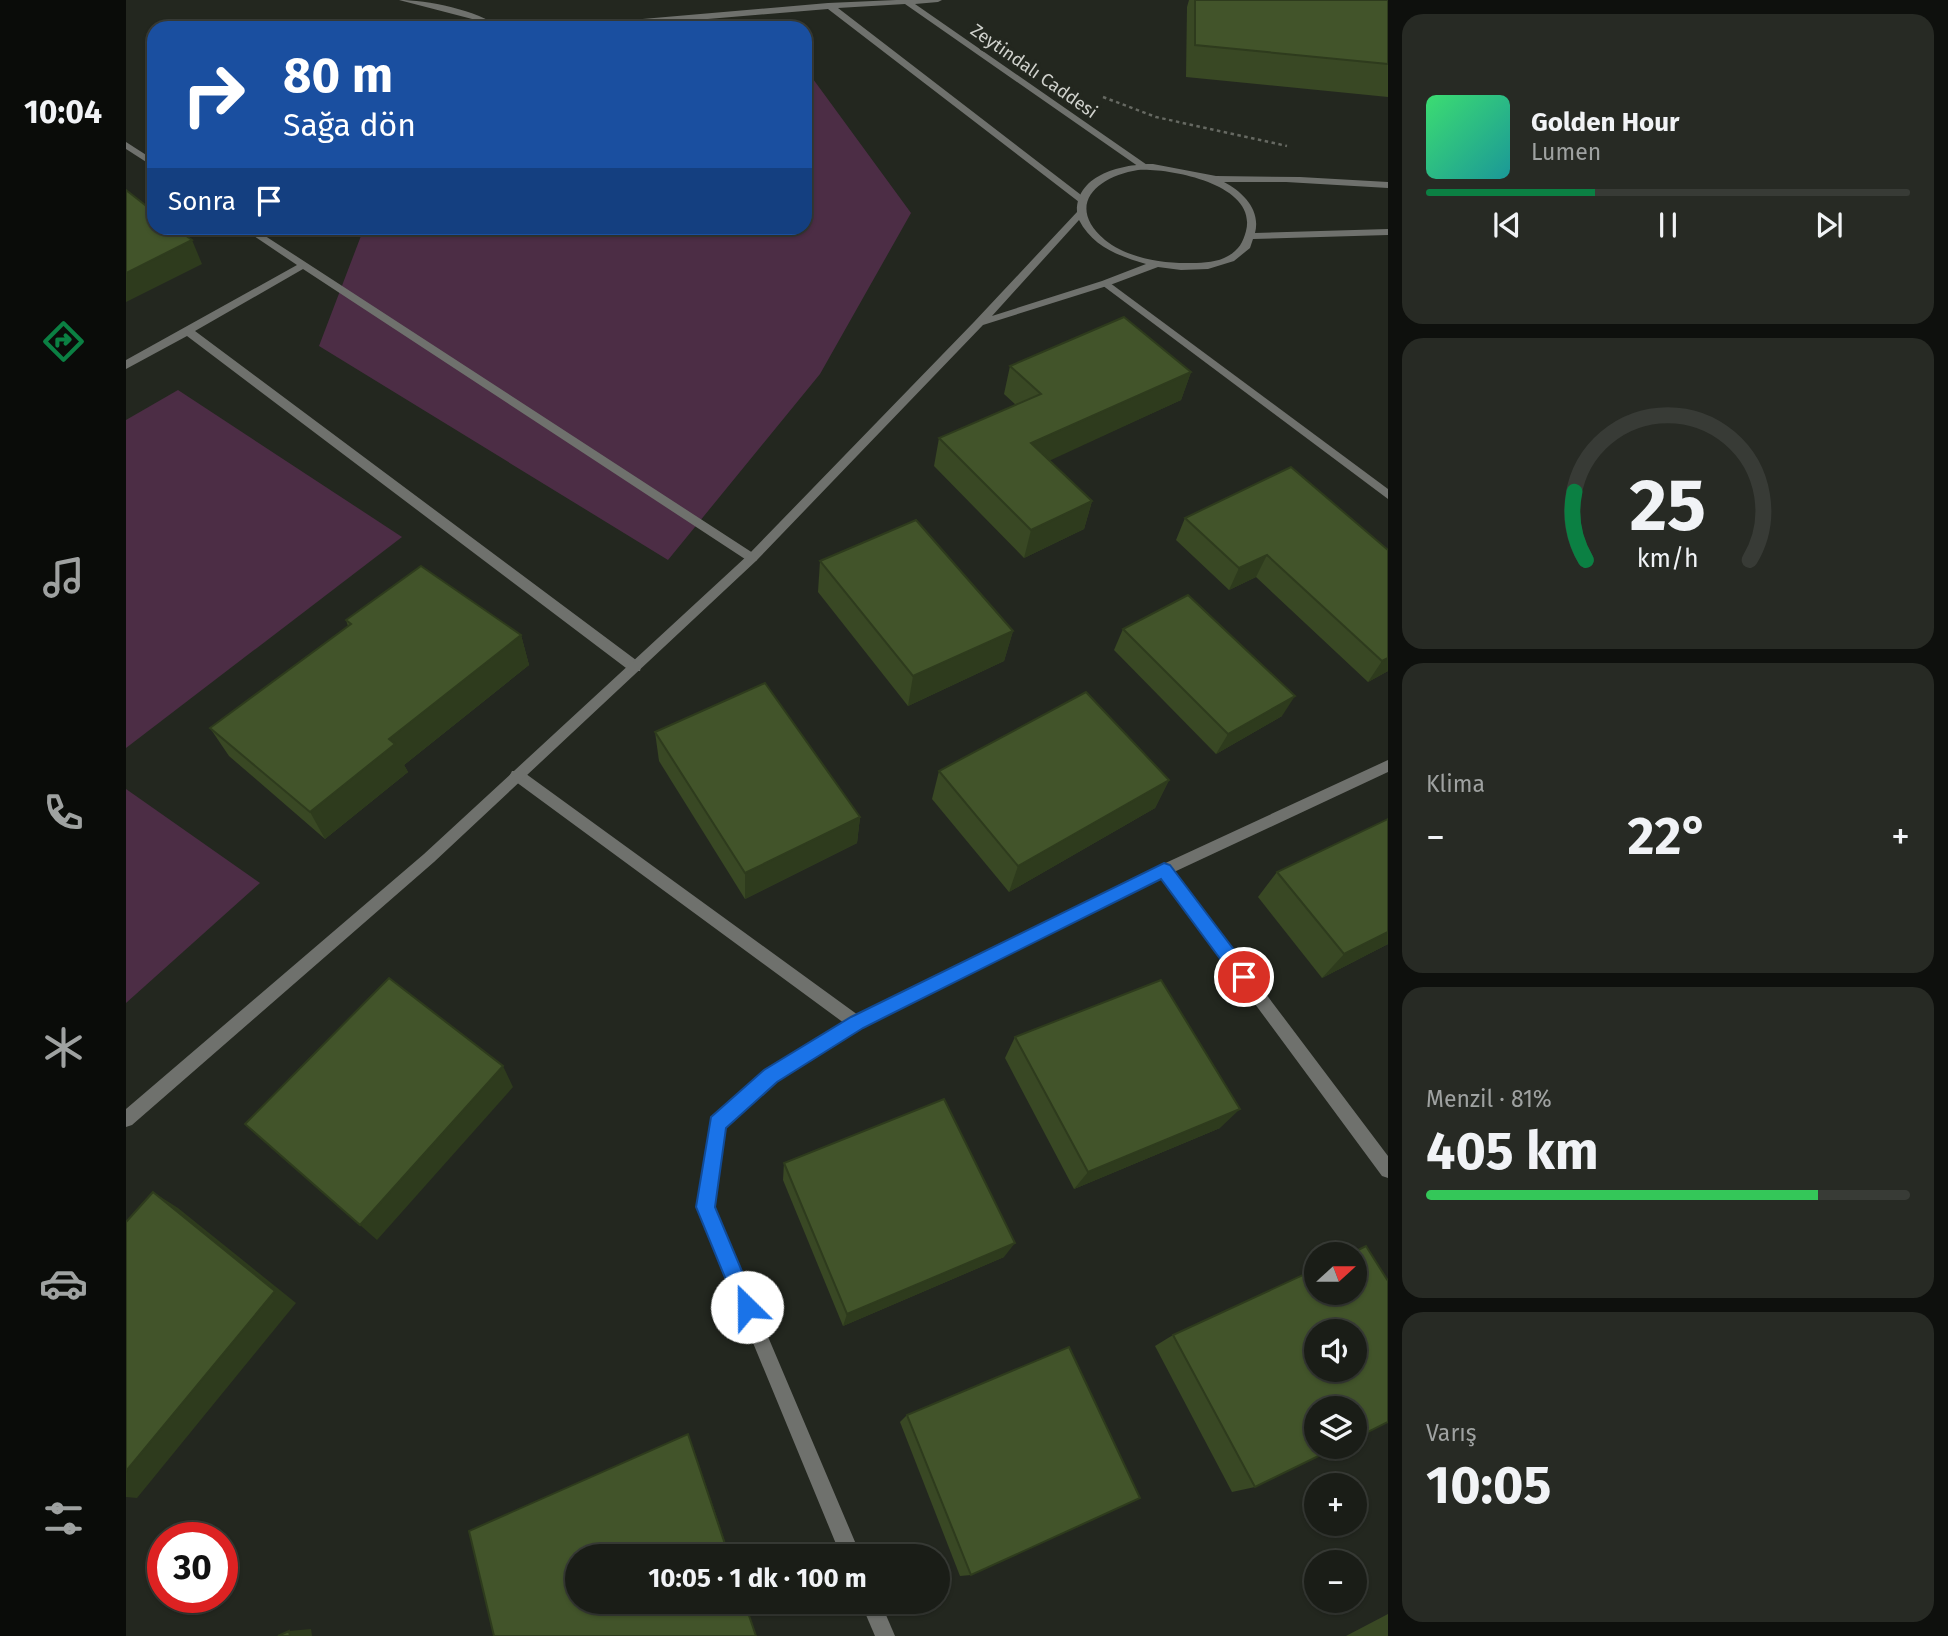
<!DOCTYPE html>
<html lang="tr">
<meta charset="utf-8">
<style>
body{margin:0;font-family:"Fira Sans",sans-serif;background:#272a24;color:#f1f3f6;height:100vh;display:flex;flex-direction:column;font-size:26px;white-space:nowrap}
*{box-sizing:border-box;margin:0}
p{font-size:23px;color:#9fa2a1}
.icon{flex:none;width:38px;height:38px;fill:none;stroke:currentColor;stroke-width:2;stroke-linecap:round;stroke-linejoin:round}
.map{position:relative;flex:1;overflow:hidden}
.drawer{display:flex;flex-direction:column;gap:14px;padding:14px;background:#0e100d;width:560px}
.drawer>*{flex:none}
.top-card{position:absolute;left:21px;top:21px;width:665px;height:214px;border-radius:21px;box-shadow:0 2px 5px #0004,0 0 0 2px #383b36;background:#1a4fa0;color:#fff;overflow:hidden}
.needle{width:46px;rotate:69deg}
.controls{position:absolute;left:1178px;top:1242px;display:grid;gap:14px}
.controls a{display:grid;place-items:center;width:63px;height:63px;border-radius:50%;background:#1a1d17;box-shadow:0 2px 5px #0004,0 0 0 2px #383b36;font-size:35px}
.speed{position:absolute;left:21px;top:1522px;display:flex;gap:14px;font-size:35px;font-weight:700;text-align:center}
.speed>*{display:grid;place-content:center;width:91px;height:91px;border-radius:50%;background:#1a1d17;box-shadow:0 2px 5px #0004,0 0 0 2px #383b36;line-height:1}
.speed .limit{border:10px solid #d22;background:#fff;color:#111}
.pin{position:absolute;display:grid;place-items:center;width:60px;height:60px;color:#fff;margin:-30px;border:4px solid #fff;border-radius:50%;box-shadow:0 2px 7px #0007}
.me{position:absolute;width:77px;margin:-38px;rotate:337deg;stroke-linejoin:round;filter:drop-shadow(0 0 5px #0008)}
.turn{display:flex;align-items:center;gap:24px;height:147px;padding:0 21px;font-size:32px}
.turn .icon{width:91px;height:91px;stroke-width:2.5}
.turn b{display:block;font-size:49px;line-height:60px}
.then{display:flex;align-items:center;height:66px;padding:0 21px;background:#0003;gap:14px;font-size:26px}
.big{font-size:52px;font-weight:700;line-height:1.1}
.drawer .widget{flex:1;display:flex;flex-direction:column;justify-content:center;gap:10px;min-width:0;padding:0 24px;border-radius:21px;background:#272a24}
.drawer .dial{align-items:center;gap:0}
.dial svg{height:182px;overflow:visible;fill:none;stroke:#383b36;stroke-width:7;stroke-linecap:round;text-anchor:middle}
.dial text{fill:#f1f3f6;stroke:none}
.song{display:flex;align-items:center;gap:21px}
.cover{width:84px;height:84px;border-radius:10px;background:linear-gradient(135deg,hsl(140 70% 55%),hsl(180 70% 35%))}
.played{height:7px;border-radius:4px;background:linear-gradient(90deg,#0b8043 35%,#383b36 35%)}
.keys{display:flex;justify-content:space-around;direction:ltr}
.heat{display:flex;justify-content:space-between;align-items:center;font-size:38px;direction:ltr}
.charge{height:10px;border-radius:5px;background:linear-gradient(90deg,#34c759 81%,#383b36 0)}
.trip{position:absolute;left:439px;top:1544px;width:385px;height:70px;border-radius:35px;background:#1a1d17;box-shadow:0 2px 5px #0004,0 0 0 2px #383b36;font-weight:700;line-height:70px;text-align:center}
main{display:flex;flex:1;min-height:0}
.tab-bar{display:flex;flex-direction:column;width:126px;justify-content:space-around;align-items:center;background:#0a0c09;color:#9fa2a1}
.tab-bar .icon{width:49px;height:49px}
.tab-bar .active{color:#0b8043}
.tab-bar b{font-size:32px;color:#f1f3f6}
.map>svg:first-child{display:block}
.green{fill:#4c2d45}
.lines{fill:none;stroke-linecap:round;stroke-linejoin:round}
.path{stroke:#666962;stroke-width:2.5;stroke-dasharray:3.5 3.5;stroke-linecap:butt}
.minor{fill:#6f716d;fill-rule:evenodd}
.tertiary{fill:#6f716d;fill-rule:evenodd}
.wall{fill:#394824}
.shaded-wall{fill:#2e3b1d}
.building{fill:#42542a;stroke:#2e3b1d;stroke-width:2;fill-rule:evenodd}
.route{fill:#1a73e8;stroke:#114b97;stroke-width:2}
.labels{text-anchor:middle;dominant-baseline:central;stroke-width:7;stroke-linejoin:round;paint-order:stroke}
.far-street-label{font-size:18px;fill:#d0d2cd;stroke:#23271f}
</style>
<main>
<nav class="tab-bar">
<b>10:04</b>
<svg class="icon active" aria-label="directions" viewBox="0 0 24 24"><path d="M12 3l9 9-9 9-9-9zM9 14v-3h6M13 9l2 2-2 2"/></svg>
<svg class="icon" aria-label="music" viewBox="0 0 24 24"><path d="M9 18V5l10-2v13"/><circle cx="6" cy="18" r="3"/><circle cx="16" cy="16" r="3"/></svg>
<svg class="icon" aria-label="phone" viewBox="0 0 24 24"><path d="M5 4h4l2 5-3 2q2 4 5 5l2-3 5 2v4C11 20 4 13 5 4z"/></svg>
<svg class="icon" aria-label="climate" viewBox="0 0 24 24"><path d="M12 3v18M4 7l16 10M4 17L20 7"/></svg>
<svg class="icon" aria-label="car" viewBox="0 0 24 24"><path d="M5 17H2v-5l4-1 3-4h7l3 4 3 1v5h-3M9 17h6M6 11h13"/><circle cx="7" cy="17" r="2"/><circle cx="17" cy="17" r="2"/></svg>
<svg class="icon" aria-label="filters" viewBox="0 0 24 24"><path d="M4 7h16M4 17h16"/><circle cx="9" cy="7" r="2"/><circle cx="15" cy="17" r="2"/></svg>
</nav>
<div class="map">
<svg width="1262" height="1636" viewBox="0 0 1262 1636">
<rect width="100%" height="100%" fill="#23271f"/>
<!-- green -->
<g class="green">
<path d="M679 68 785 213 694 374 542 560 193 346 238 228H679Z"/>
<path d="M52 390 276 537 0 748V420Z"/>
<path d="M0 789 134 883 0 1003Z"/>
</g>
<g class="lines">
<!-- path -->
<path class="path" d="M977 97 1030 117 1161 146"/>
<!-- minor -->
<g class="minor">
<path d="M273 0C300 0 353 10 374 28H364L350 20Z"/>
<path d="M770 0H816L812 2 789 4 1024 167 1016 169 779 4 712 8 959 198V202H953L702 9 475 28H443L447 25 702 3Z"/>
<path d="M0 142 28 160V167L0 149Z"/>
<path d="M116 228H127L630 555 632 558 630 561H622L177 269 69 331 514 663 515 667 514 671H504L61 336 0 369V360L171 265Z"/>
<path d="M980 280 1262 489V499L976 285 975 283Z"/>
<path d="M1262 760V772L1048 872 1262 1156V1178L1256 1176 1036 878 736 1028 651 1081 599 1127 587 1207 735 1556H715L571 1207 585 1117 639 1071 718 1023 386 779 384 775 386 771H396L732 1015 1033 866Z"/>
<path d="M734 1601H754L769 1636H749Z"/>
</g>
<!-- tertiary -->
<path class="tertiary" d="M1027 164 1090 176 1174 177 1262 182V188L1160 182H1098C1117 192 1135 210 1129 233L1262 229V235L1127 239 1124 248 1108 261 1082 269 1055 270 1032 267 984 285 857 325 630 561 308 862 6 1125 0 1127V1109L298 854 622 555 848 322 951 212C950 174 997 164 1027 164ZM1012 170C1043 168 1132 184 1120 231 1117 242 1113 250 1102 256 1092 262 1078 263 1066 263 1038 264 1001 258 979 240 938 205 972 176 1012 170ZM953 220C967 247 993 256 1020 264L976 281 866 316Z"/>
</g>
<!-- wall -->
<g class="wall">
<path d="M1063 0H1262V97L1060 77 1061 7Z"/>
<path d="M884 366 1065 372 1055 400 923 460 966 501 958 529 898 558 808 466 813 438 890 405 878 394Z"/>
<path d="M1059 518 1262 550V671L1242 682 1130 577 1103 590 1050 540Z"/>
<path d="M694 561 887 631 878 661 782 706 692 592Z"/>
<path d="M220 620 395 635 403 665 278 765 282 772 199 839 103 756 84 728 222 626Z"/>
<path d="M997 629 1156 716 1090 754 988 650Z"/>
<path d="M529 732 734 817 731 843 619 899 533 761Z"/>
<path d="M813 771 1043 780 1029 808 883 892 806 799Z"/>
<path d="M1151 872 1262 944 1196 978 1132 897Z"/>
<path d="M889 1037 1094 1128 948 1189 879 1058Z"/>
<path d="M658 1163 878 1257 717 1326 657 1180Z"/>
<path d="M1047 1335 1129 1487 1106 1492 1029 1346Z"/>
<path d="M781 1415 845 1575 834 1576 774 1422Z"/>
<path d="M1262 1614V1636H1220Z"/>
</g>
<!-- shaded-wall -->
<g class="shaded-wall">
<path d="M66 240 76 264 0 302V273Z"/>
<path d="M1065 372 1055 400 899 472 905 443Z"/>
<path d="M966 501 958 529 898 558 905 530Z"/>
<path d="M1141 555 1130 577 1103 590 1113 568Z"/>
<path d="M887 631 878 661 782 706 787 676Z"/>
<path d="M395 635 403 665 278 765 282 772 199 839 184 812 263 739Z"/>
<path d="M1262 658V671L1242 682 1256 661Z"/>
<path d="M1169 696 1156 716 1090 754 1102 734Z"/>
<path d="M1043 780 1029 808 883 892 892 866Z"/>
<path d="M734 817 731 843 619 899V873Z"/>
<path d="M1262 932V944L1196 978 1218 954Z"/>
<path d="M377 1066 387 1087 251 1240 234 1225Z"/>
<path d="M1114 1109 1094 1128 948 1189 962 1172Z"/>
<path d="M27 1192 52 1208 170 1303 11 1498 0 1497V1471Z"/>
<path d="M889 1243 878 1257 717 1326 721 1314Z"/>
<path d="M562 1434 565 1441 604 1556H603Z"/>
<path d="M185 1629 186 1636H164L163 1631Z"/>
</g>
<!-- building -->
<g class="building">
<path d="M1069 0H1262V64L1069 45Z"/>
<path d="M0 190 28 212V228H49L66 240 0 273Z"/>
<path d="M998 317 1065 372 905 443 966 501 905 530 813 438 915 394 884 366Z"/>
<path d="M1165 467 1262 550V658L1256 661 1141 555 1113 568 1059 518Z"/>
<path d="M790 520 887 631 787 676 694 561Z"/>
<path d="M295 566 395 635 263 739 269 744 184 812 84 728 225 624 220 620Z"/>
<path d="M1062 595 1169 696 1102 734 997 629Z"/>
<path d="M639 683 734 817 619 873 529 732Z"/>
<path d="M960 692 1043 780 892 866 813 771Z"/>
<path d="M1262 819V932L1218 954 1151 872Z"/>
<path d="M263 978 377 1066 234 1225 119 1124Z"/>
<path d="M1035 980 1114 1109 962 1172 889 1037Z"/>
<path d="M818 1099 889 1243 721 1314 658 1163Z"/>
<path d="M27 1192 149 1291 0 1471V1222Z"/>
<path d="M1240 1246 1262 1281V1422L1228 1439V1409H1190V1447H1211L1129 1487 1047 1335 1190 1269V1293H1228V1255H1222ZM1190 1332H1228V1370H1190Z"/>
<path d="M943 1347 1014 1498 845 1575 781 1415Z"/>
<path d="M562 1434 603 1556H452V1601H618L630 1636H368L343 1531Z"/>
<path d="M163 1631 164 1636H152Z"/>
</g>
<!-- route -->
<path class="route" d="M1038 863 1044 865 1124 971 1127 977 1124 983 1118 985 1112 983 1035 879 737 1028 651 1082 600 1128 589 1207 631 1307 628 1314 621 1317 614 1314 570 1207 585 1117 638 1070 725 1017Z"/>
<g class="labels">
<!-- far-street labels -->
<g class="far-street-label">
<text transform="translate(908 71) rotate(35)">Zeytindalı Caddesi</text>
</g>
</g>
</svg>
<div class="controls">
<a><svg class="needle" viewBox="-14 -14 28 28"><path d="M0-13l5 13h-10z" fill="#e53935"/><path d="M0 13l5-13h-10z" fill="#9fa2a1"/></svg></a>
<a><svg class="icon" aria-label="sound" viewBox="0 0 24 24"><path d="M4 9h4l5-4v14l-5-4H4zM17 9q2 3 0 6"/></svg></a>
<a><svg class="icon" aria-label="layers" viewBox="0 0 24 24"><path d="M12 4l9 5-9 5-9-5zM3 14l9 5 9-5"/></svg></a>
<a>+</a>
<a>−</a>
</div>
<div class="speed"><div class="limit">30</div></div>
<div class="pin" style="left:1118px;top:977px;background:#d93025"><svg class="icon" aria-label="arrive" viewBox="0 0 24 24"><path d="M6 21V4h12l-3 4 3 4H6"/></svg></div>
<svg class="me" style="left:621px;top:1307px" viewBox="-20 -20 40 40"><circle r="19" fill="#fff"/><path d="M0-13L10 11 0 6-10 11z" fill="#1a73e8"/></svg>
<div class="trip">10:05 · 1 dk · 100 m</div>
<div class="top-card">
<div class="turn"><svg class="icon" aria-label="right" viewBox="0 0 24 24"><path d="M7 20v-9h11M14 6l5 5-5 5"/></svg><div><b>80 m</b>Sağa dön</div></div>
<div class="then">Sonra<svg class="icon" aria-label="arrive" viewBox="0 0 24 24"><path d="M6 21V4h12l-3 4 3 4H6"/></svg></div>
</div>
</div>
<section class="drawer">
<div class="widget">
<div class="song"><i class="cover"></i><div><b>Golden Hour</b><p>Lumen</p></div></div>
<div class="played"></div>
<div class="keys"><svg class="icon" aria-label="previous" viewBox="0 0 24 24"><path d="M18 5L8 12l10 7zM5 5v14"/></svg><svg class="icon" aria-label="pause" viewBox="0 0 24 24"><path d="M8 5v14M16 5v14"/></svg><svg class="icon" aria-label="next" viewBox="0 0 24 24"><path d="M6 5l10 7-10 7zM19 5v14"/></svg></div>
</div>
<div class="widget dial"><svg viewBox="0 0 100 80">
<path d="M14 69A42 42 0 1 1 86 69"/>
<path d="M14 69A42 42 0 0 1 9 39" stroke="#0b8043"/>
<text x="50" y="56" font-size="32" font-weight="700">25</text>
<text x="50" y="72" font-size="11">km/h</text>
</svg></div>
<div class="widget"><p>Klima</p>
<div class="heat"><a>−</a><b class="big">22°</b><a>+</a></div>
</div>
<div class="widget"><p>Menzil · 81%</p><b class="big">405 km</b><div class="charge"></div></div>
<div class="widget"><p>Varış</p><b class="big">10:05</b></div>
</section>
</main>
